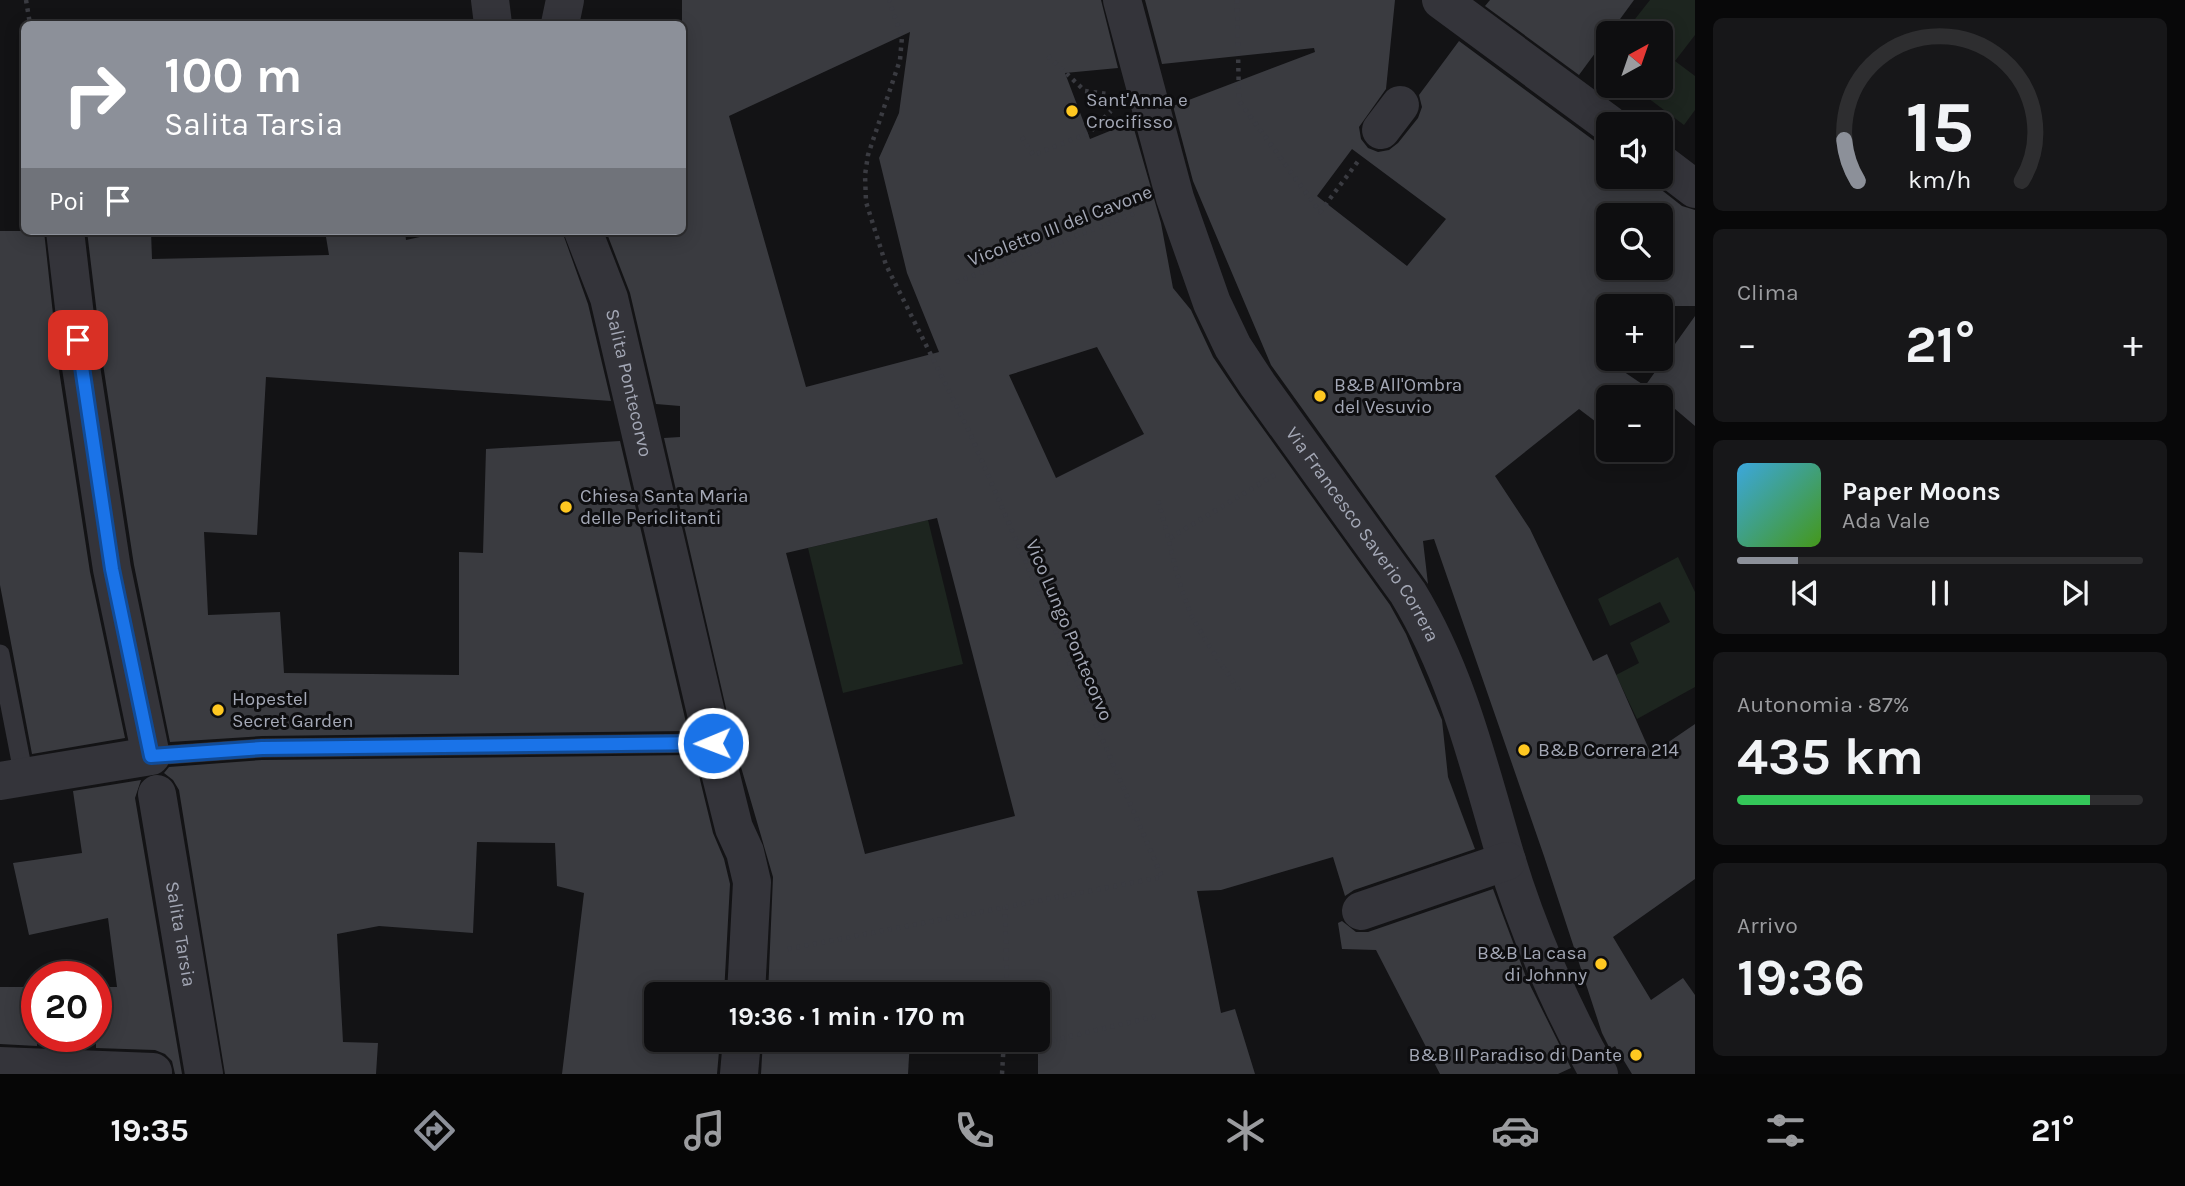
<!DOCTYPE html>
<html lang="it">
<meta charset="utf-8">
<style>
body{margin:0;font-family:Karla,sans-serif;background:#171719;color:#f1f3f6;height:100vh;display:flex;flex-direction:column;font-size:26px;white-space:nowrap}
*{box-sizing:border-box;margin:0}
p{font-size:23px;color:#9b9c9f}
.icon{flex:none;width:38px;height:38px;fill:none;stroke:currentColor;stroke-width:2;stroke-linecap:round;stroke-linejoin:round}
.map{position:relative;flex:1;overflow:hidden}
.details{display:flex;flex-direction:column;gap:18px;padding:18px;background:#080809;width:490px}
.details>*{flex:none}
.top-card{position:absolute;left:21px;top:21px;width:665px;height:214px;border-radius:10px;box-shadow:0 4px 18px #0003,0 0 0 2px #2e2e30;background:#8c9099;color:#fff;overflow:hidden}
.needle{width:46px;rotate:40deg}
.controls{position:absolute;left:1596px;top:21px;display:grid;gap:14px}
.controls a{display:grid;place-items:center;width:77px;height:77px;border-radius:10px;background:#0e0e10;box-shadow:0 4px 18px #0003,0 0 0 2px #2e2e30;font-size:35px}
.speed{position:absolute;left:21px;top:961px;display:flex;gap:14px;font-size:35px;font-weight:700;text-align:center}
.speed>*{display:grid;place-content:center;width:91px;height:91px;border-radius:50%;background:#0e0e10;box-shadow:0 4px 18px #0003,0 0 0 2px #2e2e30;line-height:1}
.speed .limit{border:10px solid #d22;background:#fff;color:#111}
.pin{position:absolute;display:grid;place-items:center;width:60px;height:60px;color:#fff;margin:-30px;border-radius:14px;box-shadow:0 4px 10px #0006}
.me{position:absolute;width:77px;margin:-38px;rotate:269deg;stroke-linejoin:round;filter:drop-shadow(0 0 5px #0008)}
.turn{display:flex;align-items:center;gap:24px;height:147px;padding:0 28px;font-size:32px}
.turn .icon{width:91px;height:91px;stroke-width:2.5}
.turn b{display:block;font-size:49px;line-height:60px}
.then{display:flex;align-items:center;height:66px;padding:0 28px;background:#0003;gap:14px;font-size:26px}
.big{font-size:52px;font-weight:700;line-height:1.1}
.details .widget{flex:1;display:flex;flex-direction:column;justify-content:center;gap:10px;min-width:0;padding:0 24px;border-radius:10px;background:#171719}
.details .dial{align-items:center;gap:0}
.dial svg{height:182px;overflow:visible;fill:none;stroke:#2e2e30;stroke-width:7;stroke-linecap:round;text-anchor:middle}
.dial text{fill:#f1f3f6;stroke:none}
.song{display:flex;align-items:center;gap:21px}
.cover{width:84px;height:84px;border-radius:10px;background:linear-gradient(135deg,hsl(200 70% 55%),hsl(100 70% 35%))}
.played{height:7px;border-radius:4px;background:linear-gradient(90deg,#8c9099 15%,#2e2e30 15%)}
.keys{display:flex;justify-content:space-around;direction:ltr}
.heat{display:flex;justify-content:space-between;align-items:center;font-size:38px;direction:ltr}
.charge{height:10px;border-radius:5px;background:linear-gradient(90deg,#34c759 87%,#2e2e30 0)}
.trip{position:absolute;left:644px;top:982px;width:406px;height:70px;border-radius:10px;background:#0e0e10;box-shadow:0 4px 18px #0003,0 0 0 2px #2e2e30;font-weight:700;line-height:70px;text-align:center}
.tab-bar{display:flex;height:112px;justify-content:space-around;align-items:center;background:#060606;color:#9b9c9f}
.tab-bar .icon{width:49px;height:49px}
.tab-bar .selected{color:#8c9099}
.tab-bar b{font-size:32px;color:#f1f3f6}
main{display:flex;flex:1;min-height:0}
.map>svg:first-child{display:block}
.green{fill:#1d251f}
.building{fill:#3a3b40;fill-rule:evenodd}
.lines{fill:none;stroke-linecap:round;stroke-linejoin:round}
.path{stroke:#3a3b41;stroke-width:4.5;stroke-dasharray:3.5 5;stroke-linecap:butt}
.lane{stroke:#34343a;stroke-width:19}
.street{stroke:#34343a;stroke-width:38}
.route-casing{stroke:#114b97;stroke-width:18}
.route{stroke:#1a73e8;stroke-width:12}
.poi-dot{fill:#ffc821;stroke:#0e0e10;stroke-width:2.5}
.labels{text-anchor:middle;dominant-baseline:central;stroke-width:6;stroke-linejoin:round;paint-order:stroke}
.poi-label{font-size:19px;fill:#a4a8b6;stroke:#0e0e10;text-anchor:start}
.street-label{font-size:19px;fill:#a4a8b6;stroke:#0e0e10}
</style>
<main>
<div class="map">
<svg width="1695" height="1074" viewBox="0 0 1695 1074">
<rect width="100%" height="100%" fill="#131315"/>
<!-- green -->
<g class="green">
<path d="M1650 0H1695V35L1675 61 1695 76V110L1684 125 1632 86H1661V33H1624Z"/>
<path d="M928 520 963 664 843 693 808 548Z"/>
<path d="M1678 557 1695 592V687L1637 719 1616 675 1639 663 1630 643 1670 622 1660 602 1610 626 1598 599Z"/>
</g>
<!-- building -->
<g class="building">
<path d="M682 0H1101L1118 68 1065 73 1090 139 1132 122 1161 223 1173 288 1191 310 1213 357 1240 397 1390 605 1406 634 1442 720 1448 777 1475 849 1354 890 1345 896 1333 857 1221 890 1197 891 1221 1013 1235 1009 1255 1074H1038V994H768L773 877 734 743 664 438 680 437V406L656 404 630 293 606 231H682ZM910 32 899 113 879 158 907 273 939 352 806 387 729 116ZM1097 347 1144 434 1056 478 1009 375ZM937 518 1015 816 865 854 786 553Z"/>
<path d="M1145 0H1395L1386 89 1359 127 1361 139 1368 148 1378 152 1389 150 1398 143 1418 118 1422 107 1419 95 1459 41 1596 142 1608 146V177H1645L1682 206 1695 210V306H1608V361L1645 386 1695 316V426L1661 397H1608V431L1579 409 1495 476 1530 529 1593 661 1607 654 1651 754 1695 724V879L1613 937 1651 1000 1683 978 1695 995V1074H1632L1615 1046 1610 1049 1602 1033 1544 856 1434 539 1423 541 1428 584 1271 365 1193 181 1173 106 1315 52 1314 48 1162 64ZM1352 149 1446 219 1407 266 1317 196ZM1608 215H1661V268H1608Z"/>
<path d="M1490 0H1634L1579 75 1485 6Z"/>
<path d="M0 231H44L59 370 90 572 125 738 32 754 0 585Z"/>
<path d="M87 231H151L152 259 329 255 325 231H405L406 240 447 231H562L588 304 611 401 266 377 257 535 204 532 208 615 280 612 284 673 459 675V552L483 553 486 449 620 441 688 731 262 736 170 742 134 565 103 364Z"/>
<path d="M694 755 713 833 724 859 730 884 724 994H656V1040H720L717 1074H562L584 893 557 886 555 843 477 842 473 933 379 926 337 934 343 1042 378 1043 376 1074H225L179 790 173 780 164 773 169 767 262 760Z"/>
<path d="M141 780 135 798 182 1074H175L172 1061 165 1054 155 1050 96 1048V987H117L108 918 29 935 13 863 82 853 73 791Z"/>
<path d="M1493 889 1526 977 1571 1068 1558 1074H1440L1376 950 1342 949 1338 923 1342 921 1356 932H1368Z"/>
<path d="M0 987H37V1046L0 1044Z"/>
<path d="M763 1040H910L908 1074H761Z"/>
</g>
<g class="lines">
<!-- path -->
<g class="path">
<path d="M26 0 30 24"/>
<path d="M1237 0 1239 101 1320 212 1359 160"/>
<path d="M1048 56 1085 91 1108 94"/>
<path d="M1022 137 1033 155 1089 133 1111 111"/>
<path d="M956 282 1138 212"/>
<path d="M1158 501C1170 538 1175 578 1191 614 1204 641 1224 667 1240 692"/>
<path d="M1170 538 1276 474"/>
<path d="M1005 906 1007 994"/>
<path d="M788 949 1162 877 969 431 886 265 866 202 865 175 868 155 900 60 902 37 889 0"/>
<path d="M1003 1052 1157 1016"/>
<path d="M1002 1074 1004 1040"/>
</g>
<!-- lane -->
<g class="lane">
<path d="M0 654 24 777"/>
<path d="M151 756 262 748 713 743"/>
</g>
<!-- street -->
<g class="street">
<path d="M490 0 493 24"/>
<path id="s1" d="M1122 0 1175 198 1212 303 1233 347 1258 385 1408 593C1458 675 1479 767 1506 858 1527 928 1562 1010 1599 1074"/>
<path d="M1441 0 1609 124"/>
<path d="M560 24 565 0"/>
<path d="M1381 130 1400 105"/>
<path d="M1661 163 1695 189"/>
<path id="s2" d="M583 231 609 298 713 743"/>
<path d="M715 752 734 828 745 852 752 882 746 994"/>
<path d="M0 781 151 756 112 569 81 367 65 231"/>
<path id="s3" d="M157 794 204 1074"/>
<path d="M1361 911 1507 861"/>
<path d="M0 1066 153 1072"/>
<path d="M739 1074 742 1040"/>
</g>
</g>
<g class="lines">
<defs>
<path id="route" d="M78 340 112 569 151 756 262 748 713 743"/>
</defs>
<!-- route casing -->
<use href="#route" class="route-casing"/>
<!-- route -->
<use href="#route" class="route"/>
</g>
<!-- markers -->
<g class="poi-dot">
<circle cx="1072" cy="111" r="7"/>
<circle cx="1320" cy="396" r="7"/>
<circle cx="566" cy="507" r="7"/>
<circle cx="218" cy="710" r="7"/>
<circle cx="1524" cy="750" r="7"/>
<circle cx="1601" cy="964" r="7"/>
<circle cx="1636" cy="1055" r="7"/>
</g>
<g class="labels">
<!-- poi labels -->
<g class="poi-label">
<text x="1086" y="100">Sant'Anna e<tspan x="1086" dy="22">Crocifisso</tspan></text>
<text x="1334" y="385">B&amp;B All'Ombra<tspan x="1334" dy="22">del Vesuvio</tspan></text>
<text x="580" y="496">Chiesa Santa Maria<tspan x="580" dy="22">delle Periclitanti</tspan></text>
<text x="232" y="699">Hopestel<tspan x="232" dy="22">Secret Garden</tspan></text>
<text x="1538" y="750">B&amp;B Correra 214</text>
<text x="1587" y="953" text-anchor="end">B&amp;B La casa<tspan x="1587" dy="22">di Johnny</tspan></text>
<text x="1622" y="1055" text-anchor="end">B&amp;B Il Paradiso di Dante</text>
</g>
<!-- street labels -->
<g class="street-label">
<text transform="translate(1060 226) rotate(-21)">Vicoletto III del Cavone</text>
<text stroke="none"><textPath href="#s2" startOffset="159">Salita Pontecorvo</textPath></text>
<text stroke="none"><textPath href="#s1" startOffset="593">Via Francesco Saverio Correra</textPath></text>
<text transform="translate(1069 630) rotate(67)">Vico Lungo Pontecorvo</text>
<text stroke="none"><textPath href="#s3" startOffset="142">Salita Tarsia</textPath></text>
</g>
</g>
</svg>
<div class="controls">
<a><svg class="needle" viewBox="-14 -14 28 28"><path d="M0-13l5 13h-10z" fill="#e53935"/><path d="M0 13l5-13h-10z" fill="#9b9c9f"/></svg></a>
<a><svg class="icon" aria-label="sound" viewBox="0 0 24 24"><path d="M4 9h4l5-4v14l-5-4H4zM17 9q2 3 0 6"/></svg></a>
<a><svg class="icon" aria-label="search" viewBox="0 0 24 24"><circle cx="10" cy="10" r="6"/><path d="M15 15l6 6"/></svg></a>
<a>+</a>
<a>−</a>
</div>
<div class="speed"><div class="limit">20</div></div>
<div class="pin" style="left:78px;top:340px;background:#d93025"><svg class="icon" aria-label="arrive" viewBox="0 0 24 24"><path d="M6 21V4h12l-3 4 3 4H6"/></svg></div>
<svg class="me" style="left:713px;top:743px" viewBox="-20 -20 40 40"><circle r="17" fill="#1a73e8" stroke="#fff" stroke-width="3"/><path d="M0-11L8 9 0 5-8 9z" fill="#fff"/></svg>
<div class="trip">19:36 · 1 min · 170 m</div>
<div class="top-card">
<div class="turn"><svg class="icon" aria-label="right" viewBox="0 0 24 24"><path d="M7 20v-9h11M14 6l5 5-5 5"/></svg><div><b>100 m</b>Salita Tarsia</div></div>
<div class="then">Poi<svg class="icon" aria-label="arrive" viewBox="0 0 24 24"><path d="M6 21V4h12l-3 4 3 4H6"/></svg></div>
</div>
</div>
<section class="details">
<div class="widget dial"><svg viewBox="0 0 100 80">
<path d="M14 69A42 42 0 1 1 86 69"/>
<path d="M14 69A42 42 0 0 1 8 51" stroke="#8c9099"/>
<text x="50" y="56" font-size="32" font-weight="700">15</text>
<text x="50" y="72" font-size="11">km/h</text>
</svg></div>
<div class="widget"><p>Clima</p>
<div class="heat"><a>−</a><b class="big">21°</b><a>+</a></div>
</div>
<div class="widget">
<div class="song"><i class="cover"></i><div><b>Paper Moons</b><p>Ada Vale</p></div></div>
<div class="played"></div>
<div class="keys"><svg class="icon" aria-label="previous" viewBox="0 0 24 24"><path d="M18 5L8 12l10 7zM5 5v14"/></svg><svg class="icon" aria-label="pause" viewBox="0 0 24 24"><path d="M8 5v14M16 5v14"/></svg><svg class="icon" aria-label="next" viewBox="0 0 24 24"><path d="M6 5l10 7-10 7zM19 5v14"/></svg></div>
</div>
<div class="widget"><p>Autonomia · 87%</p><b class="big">435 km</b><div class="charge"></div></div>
<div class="widget"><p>Arrivo</p><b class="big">19:36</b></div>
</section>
</main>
<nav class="tab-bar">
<b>19:35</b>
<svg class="icon selected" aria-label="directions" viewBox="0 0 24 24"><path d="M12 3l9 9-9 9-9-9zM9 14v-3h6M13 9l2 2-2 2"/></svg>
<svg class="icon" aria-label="music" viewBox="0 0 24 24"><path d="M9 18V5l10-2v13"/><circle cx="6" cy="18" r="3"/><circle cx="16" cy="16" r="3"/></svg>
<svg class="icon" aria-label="phone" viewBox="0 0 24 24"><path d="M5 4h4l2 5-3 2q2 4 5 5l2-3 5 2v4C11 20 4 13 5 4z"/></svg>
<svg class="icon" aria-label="climate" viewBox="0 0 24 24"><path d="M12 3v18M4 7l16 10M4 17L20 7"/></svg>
<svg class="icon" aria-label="car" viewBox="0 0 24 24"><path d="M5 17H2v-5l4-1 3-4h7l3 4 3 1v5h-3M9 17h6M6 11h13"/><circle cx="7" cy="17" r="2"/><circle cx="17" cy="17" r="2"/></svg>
<svg class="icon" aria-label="filters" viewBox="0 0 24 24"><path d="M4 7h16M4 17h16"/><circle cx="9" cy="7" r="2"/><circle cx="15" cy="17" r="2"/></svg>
<b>21°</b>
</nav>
